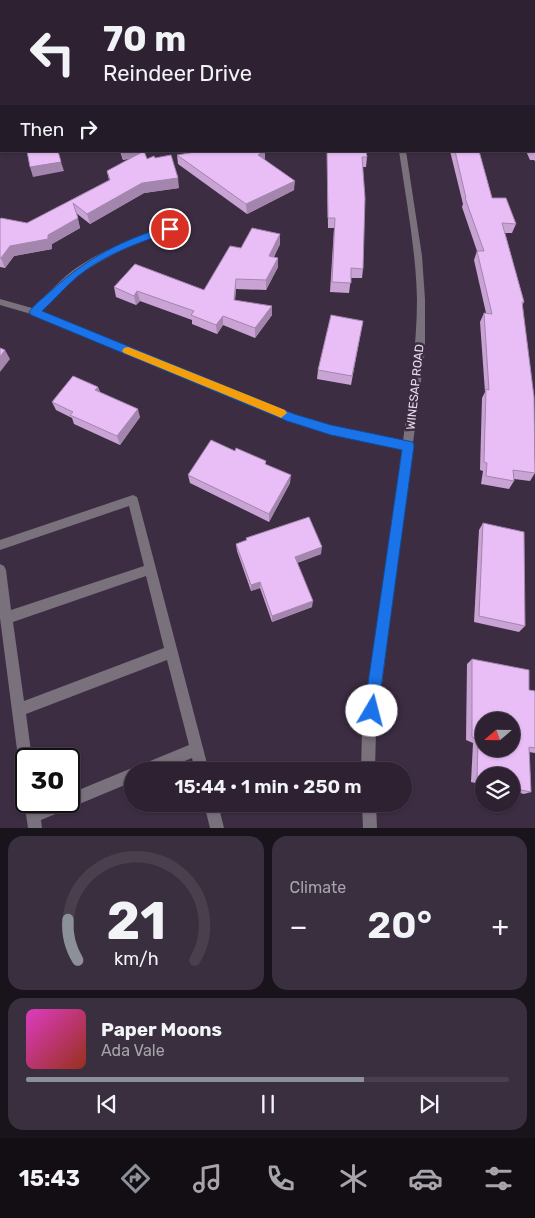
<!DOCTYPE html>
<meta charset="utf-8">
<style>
body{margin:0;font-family:Rubik,sans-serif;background:#3a2f3e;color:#f1f3f6;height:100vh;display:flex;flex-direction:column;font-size:19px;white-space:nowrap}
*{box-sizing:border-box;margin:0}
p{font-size:16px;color:#a7a4ac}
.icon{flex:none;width:28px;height:28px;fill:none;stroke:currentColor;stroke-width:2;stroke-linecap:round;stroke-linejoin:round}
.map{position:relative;height:828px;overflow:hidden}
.details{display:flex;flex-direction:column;gap:8px;padding:8px;background:#19131c;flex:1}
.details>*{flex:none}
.guide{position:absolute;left:0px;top:0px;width:535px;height:152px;box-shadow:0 1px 4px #0004,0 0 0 1px #493f4d;background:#2e2232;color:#f1f3f6;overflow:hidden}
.needle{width:32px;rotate:250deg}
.buttons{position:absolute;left:475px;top:712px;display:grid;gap:10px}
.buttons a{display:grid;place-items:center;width:45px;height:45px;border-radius:50%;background:#2e2232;box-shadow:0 1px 4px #0004,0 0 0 1px #493f4d;font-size:25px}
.speed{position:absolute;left:15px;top:748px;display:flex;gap:10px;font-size:25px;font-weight:700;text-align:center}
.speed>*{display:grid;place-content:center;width:65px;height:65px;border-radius:50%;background:#2e2232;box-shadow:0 1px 4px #0004,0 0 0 1px #493f4d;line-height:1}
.speed .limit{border:2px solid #111;border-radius:8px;background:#fff;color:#111}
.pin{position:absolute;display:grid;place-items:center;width:42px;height:42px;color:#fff;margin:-21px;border:2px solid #fff;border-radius:50%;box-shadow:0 1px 5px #0007}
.me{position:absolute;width:55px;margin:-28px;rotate:8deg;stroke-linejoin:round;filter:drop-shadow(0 0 4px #0008)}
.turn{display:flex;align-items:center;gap:18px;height:105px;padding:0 20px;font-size:22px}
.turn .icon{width:65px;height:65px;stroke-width:2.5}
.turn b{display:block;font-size:35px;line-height:42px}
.then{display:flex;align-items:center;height:48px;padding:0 20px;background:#0003;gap:10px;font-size:19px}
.big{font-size:38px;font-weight:600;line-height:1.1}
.details .widget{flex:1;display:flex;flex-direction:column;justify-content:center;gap:8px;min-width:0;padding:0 18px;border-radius:15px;background:#3a2f3e}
.details .dial{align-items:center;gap:0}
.dial svg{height:130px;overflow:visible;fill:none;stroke:#493f4d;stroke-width:7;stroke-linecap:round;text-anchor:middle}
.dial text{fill:#f1f3f6;stroke:none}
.song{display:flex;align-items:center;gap:15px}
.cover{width:60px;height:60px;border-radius:8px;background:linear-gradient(135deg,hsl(310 70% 55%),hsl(10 70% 35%))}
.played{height:5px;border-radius:2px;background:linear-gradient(90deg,#8c9099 70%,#493f4d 70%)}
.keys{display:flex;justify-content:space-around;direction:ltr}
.heat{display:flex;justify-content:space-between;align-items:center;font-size:28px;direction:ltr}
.details .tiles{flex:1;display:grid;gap:8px;grid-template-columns:1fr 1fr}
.widget:last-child{grid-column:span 2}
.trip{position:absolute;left:124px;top:762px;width:288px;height:50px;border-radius:25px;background:#2e2232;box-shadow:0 1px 4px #0004,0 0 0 1px #493f4d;font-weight:600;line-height:50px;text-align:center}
.dock{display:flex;height:80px;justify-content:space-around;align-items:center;background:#120e14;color:#a7a4ac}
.dock .icon{width:35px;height:35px}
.dock .current{color:#8c9099}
.dock b{font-size:22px;color:#f1f3f6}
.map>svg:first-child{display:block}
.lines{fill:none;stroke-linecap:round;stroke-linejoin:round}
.service{fill:#79717c;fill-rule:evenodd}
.minor{fill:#79717c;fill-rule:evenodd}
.wall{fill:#c8a3d4}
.shaded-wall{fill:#a385ad}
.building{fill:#e9bef7;stroke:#a385ad;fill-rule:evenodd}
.route{fill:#1a73e8;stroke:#114b97}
.slow{fill:#f59e0b}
.labels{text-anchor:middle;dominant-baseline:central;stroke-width:5;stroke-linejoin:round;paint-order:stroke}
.street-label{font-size:12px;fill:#e5dbe9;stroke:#3d2d43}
</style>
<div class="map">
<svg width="535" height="828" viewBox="0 0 535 828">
<rect width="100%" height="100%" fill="#3d2d43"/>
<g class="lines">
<!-- service -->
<g class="service">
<path d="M1 15V19L0 20V16Z"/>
<path d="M133 495 137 497 138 500 209 771H195L192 758 160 771H132V782L41 820 42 828H28L24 801 26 796V801H38L39 806 51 801H69V794L132 768 136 770 138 766 189 745 167 660 26 714 32 759H26V772L21 770 19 765 0 618V564L4 566 6 570 11 610 144 566 129 506 0 550V540ZM146 576 164 648 24 701 13 622Z"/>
<path d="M204 804H218L224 828H210Z"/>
</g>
<!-- minor -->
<g class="minor">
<path d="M218 0H226L227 1H220Z"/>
<path d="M327 0H333V1H328Z"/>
<path d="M492 0H498L499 1H493Z"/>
<path d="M399 151H406L422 256 425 299V350L376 730 375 771H361L362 730 402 449 331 434 287 420 31 314 0 305V299L32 308C46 296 58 282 72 271 101 250 134 238 167 227H173V231C139 242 106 255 78 276 64 286 53 299 40 311L294 414 331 426 403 441C409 394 417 347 417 300 416 250 406 200 399 151Z"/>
<path d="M362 804H376L377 828H363Z"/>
</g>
</g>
<!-- wall -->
<g class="wall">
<path d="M0 0H111L105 1H1V14H0Z"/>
<path d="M534 118H535V161L534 160H530L526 151H534Z"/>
<path d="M120 151H143L147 159 179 188 144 193 90 224 76 213 80 228 52 244V249L14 256 5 268 0 267V219L27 223 109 180 107 171 131 158 123 160Z"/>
<path d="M327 151H366L367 157 366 167H363V269L362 278H351L349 293 330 292 334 228H328Z"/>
<path d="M450 151H479L492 198 516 224 512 233H505L524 302 522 306 535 473 530 481 514 479V481L509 489 481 484 483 471 480 470 482 398 485 392 480 322 484 313H486L474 260 477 251 462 207 463 204Z"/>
<path d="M177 155 265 160 294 190 247 214 178 164Z"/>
<path d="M280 244 274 257 278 267 266 290 236 289 235 300 272 315 255 338 223 325 217 334 192 324V320L140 301 136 305 116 297 114 287 204 290 241 248Z"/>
<path d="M363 321 351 385 317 379 318 370Z"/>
<path d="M98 387 100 392 140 417 120 445 74 424 72 418 56 410 52 402Z"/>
<path d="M235 451 266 461V465L290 483 269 522 190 483 188 475Z"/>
<path d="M483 523 525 626 519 632 474 622 479 530Z"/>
<path d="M246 538 321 554 297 563 312 607 272 622 260 588 251 591 237 551 236 544 246 540Z"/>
<path d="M472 659 529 690 535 691V753L529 752 531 792 524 794 511 791V776H484V785L471 782 473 743 466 740 467 664Z"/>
</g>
<!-- shaded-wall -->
<g class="shaded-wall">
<path d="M73 0H111L105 1H68Z"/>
<rect x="0" y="101" width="1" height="10"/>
<path d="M121 151H143L144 156 123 160Z"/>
<path d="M264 151H265V160L258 164V155Z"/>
<path d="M61 162 64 171 33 177 30 167Z"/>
<path d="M178 178 179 188 144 193 90 224 87 214 142 183Z"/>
<path d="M295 181 294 190 247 214 246 204Z"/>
<path d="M78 218 80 228 52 244V249L14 256 5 268 1 258 10 246 48 235Z"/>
<path d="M280 234V244L269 265V256Z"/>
<path d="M278 258V267L266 290V280Z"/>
<path d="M236 279V289L234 309V300Z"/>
<path d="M137 291 140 301 136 305 134 296Z"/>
<path d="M272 306V315L255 338V328Z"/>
<path d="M223 316V325L217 334 216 325Z"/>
<path d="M5 350 10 359 0 372V357Z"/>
<path d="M98 387 101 396 95 390Z"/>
<path d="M138 409 140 417 120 445 117 436Z"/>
<path d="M291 475 290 483 269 522V514Z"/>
<path d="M322 547 321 554 294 564 295 557Z"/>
<path d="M260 582V588L251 591V585Z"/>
<path d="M313 601 312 607 272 622V616Z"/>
</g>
<!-- building -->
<g class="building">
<path d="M0 0H73L68 1H1V7H0Z"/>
<rect x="260" y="0" width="39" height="1"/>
<rect x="370" y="0" width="27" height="1"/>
<rect x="433" y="0" width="37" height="1"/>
<rect x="0" y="77" width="1" height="24"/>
<rect x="534" y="118" width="1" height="32"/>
<path d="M27 151H58L61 162 30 167Z"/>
<path d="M144 151 147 159 154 156 155 158 171 155 178 178 142 183 87 214 73 203 78 218 48 235V239L10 246 1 258H0V219L1 218 27 223 110 180 107 171Z"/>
<path d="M201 151H264L258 155 295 181 246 204 177 155Z"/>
<path d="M327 151H366L367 157H362L365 198 363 269 351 268V283L332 282 335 218H328Z"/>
<path d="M455 151H479L492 198H506L516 224 502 223 524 302H522L534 397 535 473 513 470 514 481 486 476 487 463 484 462 486 389 489 390 484 313 492 314 477 251H484L465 198H466Z"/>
<path d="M252 228 280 234 269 256 278 258 266 280 236 279 234 300 272 306 255 328 223 316 216 325 191 315 194 311 137 291 134 296 114 287 135 264 204 290 230 246 241 248Z"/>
<path d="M331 315 363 321 352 376 318 370Z"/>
<path d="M0 348 5 350 0 357Z"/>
<path d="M73 376 98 387 95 390 138 409 117 436 70 415 73 412 52 402Z"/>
<path d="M211 440 235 451 236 448 266 461 265 464 291 475 269 514 188 475Z"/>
<path d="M309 517 322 547 295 557 313 601 272 616 260 582 251 585 236 544 247 540 246 538Z"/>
<path d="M483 523 524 532 525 626 479 616Z"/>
<path d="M472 659 529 670V690L535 691V748L529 747 531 792 511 788V776H484V781L477 780 478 739 472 737ZM484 721H511V749H484Z"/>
</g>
<!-- route -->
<path class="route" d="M170 226 173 227V231C140 242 105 254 78 276 65 287 54 300 42 311L294 414 331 425 413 442 414 446 377 717 372 719 366 717 364 711 402 450 331 435 287 421 31 315 29 312C35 304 44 297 51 291 85 259 125 238 170 226Z"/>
<!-- slow -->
<path class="slow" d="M128 347 285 410 287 413 281 418 277 416 124 353 122 351 124 348Z"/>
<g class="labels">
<!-- street labels -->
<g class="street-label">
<text transform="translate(415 387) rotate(-84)">WINESAP ROAD</text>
</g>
</g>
</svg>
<div class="buttons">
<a><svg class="needle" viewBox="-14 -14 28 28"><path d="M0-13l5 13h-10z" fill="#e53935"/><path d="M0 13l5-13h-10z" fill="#a7a4ac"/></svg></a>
<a><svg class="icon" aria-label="layers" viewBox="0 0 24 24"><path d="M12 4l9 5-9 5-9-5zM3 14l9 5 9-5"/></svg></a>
</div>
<div class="speed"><div class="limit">30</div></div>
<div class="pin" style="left:170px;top:229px;background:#d93025"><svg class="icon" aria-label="arrive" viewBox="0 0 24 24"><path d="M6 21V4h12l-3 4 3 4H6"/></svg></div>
<svg class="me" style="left:372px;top:711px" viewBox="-20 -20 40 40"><circle r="19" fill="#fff"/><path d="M0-13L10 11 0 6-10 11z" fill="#1a73e8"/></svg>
<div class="trip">15:44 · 1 min · 250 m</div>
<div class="guide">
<div class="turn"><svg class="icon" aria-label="left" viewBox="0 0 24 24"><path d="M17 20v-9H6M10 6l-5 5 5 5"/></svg><div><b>70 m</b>Reindeer Drive</div></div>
<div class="then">Then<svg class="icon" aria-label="right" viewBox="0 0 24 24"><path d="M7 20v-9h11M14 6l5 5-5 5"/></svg></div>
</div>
</div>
<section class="details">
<div class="tiles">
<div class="widget dial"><svg viewBox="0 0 100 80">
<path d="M14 69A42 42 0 1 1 86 69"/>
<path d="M14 69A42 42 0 0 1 8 44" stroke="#8c9099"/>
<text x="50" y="56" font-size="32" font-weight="700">21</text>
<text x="50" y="72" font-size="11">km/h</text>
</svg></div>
<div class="widget"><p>Climate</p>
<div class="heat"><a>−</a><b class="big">20°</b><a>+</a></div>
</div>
<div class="widget">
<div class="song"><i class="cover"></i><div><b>Paper Moons</b><p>Ada Vale</p></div></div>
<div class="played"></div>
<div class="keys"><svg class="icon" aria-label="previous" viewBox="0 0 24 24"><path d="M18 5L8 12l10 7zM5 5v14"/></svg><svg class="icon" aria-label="pause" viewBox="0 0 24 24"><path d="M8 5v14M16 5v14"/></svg><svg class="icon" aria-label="next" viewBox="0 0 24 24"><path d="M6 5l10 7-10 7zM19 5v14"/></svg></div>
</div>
</div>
</section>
<nav class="dock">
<b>15:43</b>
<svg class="icon current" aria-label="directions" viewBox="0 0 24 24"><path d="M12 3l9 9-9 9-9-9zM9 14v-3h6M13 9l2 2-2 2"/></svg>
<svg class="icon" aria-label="music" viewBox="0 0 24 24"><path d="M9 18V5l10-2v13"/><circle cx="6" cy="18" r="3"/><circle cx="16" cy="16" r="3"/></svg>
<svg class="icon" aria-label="phone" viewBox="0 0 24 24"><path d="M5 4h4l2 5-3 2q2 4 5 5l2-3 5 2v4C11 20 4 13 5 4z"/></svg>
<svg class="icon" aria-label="climate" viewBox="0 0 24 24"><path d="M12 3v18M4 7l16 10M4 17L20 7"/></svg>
<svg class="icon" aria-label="car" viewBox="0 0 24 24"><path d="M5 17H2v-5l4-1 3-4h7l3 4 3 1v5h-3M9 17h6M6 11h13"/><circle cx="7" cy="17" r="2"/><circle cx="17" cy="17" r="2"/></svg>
<svg class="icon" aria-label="filters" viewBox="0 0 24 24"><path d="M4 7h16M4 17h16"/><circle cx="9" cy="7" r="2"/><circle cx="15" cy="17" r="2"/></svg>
</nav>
